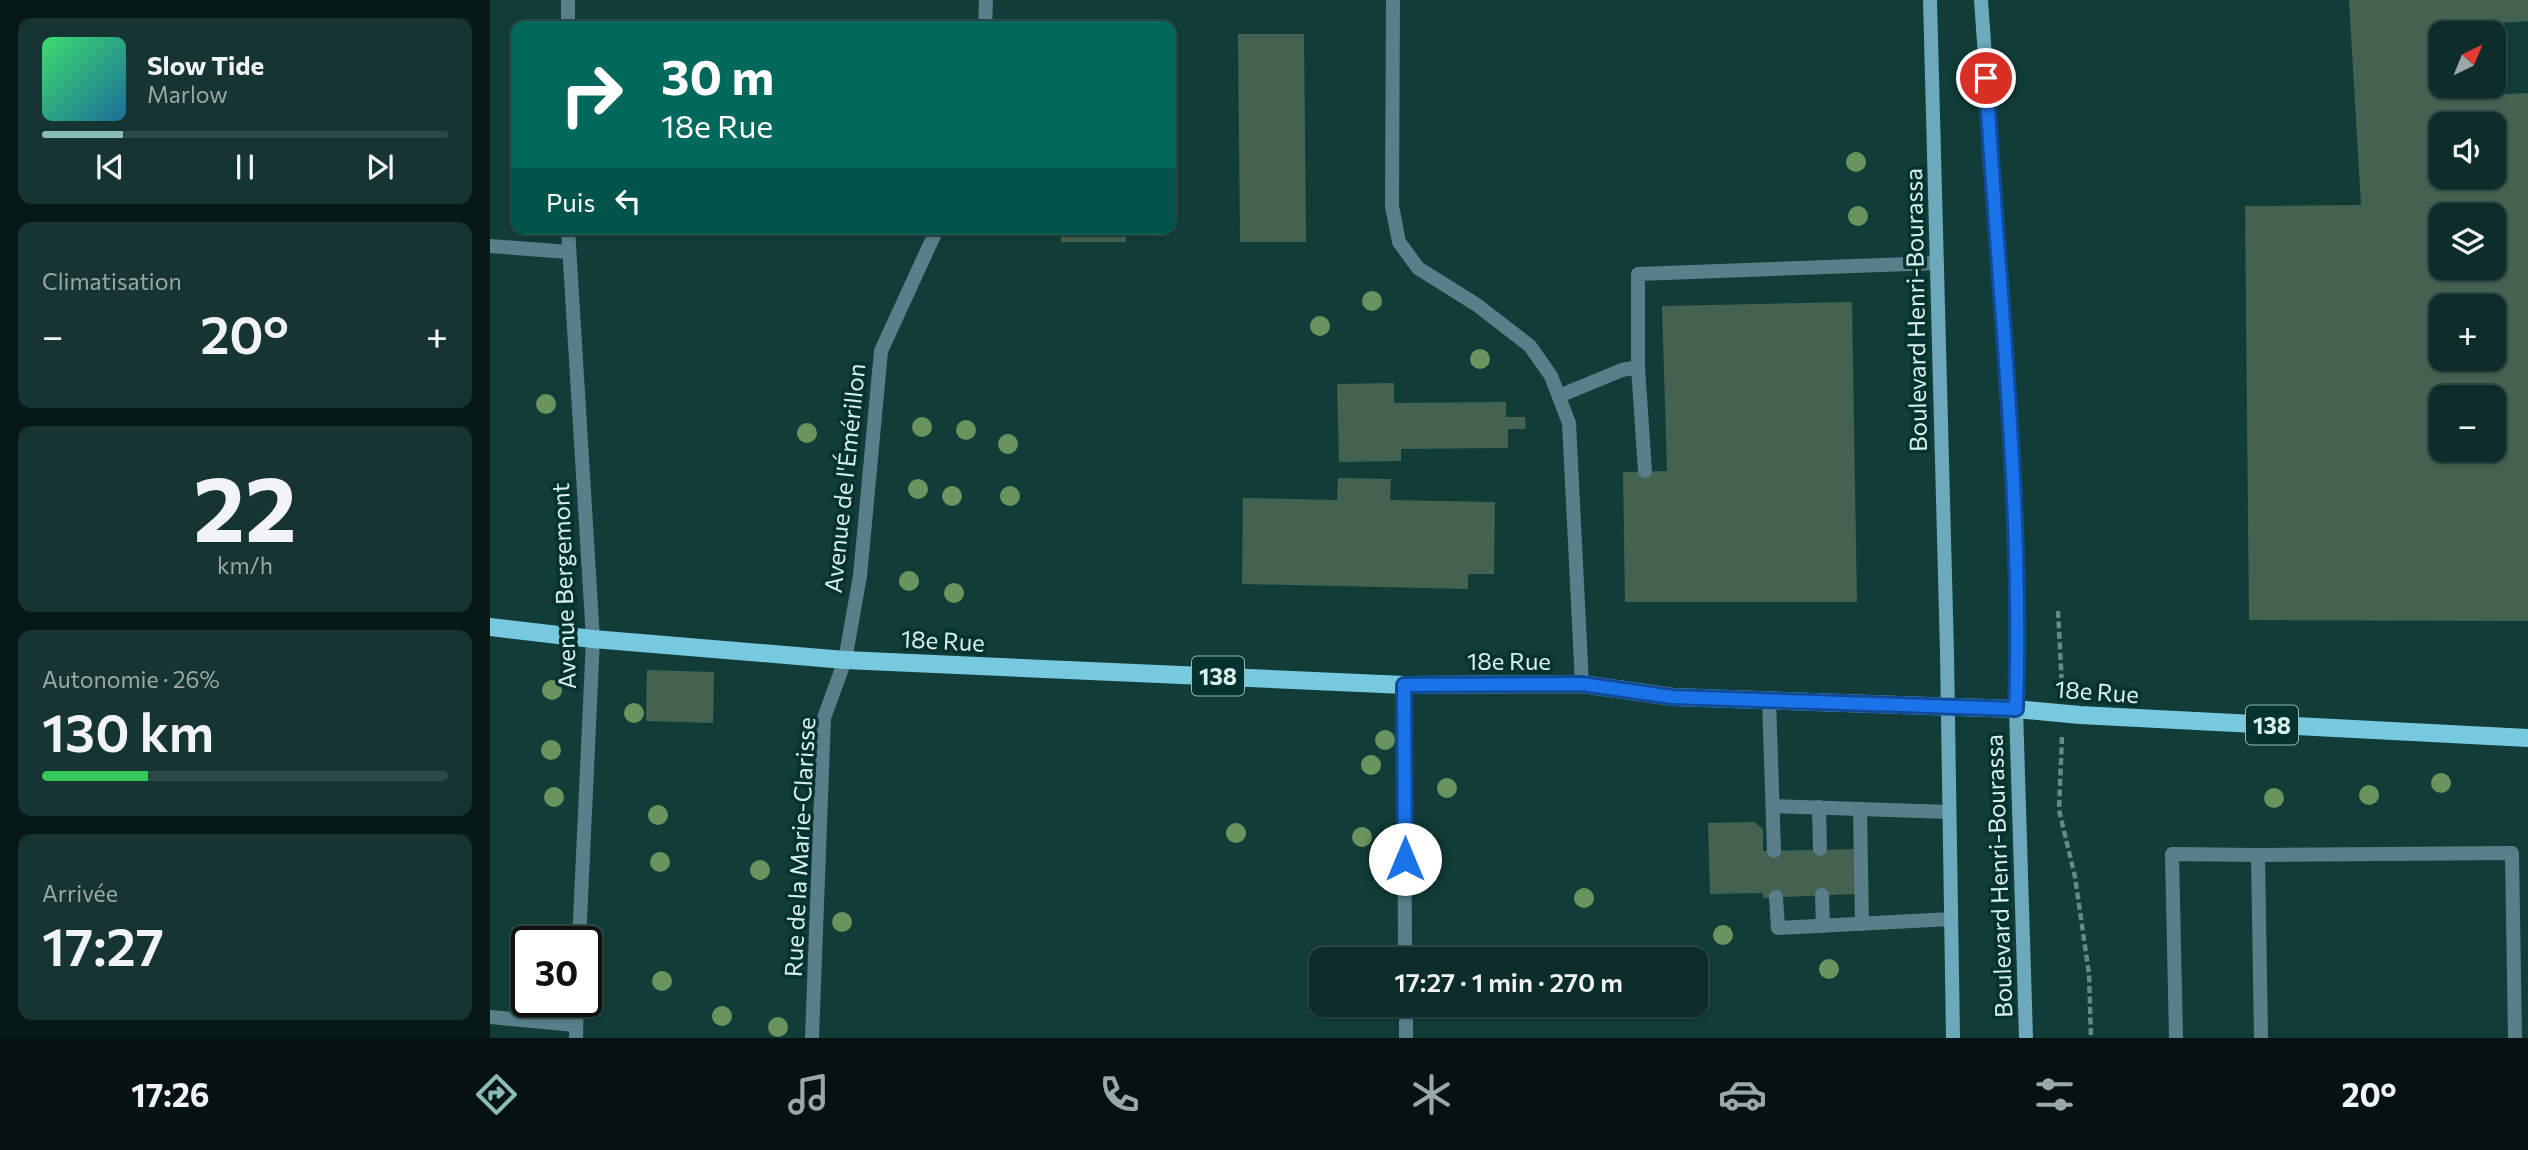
<!DOCTYPE html>
<html lang="fr">
<meta charset="utf-8">
<style>
body{margin:0;font-family:Commissioner,sans-serif;background:#163532;color:#f1f3f6;height:100vh;display:flex;flex-direction:column;font-size:26px;white-space:nowrap}
*{box-sizing:border-box;margin:0}
p{font-size:23px;color:#9aa8a8}
.icon{flex:none;width:38px;height:38px;fill:none;stroke:currentColor;stroke-width:2;stroke-linecap:round;stroke-linejoin:round}
.map{position:relative;flex:1;overflow:hidden}
.details{display:flex;flex-direction:column;gap:18px;padding:18px;background:#071917;width:490px}
.details>*{flex:none}
.top-card{position:absolute;left:21px;top:21px;width:665px;height:214px;border-radius:14px;box-shadow:0 2px 5px #0004,0 0 0 2px #2d4947;background:#00695c;color:#fff;overflow:hidden}
.needle{width:46px;rotate:43deg}
.controls{position:absolute;left:1939px;top:21px;display:grid;gap:14px}
.controls a{display:grid;place-items:center;width:77px;height:77px;border-radius:14px;background:#0d2d2a;box-shadow:0 2px 5px #0004,0 0 0 2px #2d4947;font-size:35px}
.speed{position:absolute;left:21px;top:926px;display:flex;gap:14px;font-size:35px;font-weight:700;text-align:center}
.speed>*{display:grid;place-content:center;width:91px;height:91px;border-radius:50%;background:#0d2d2a;box-shadow:0 2px 5px #0004,0 0 0 2px #2d4947;line-height:1}
.speed .limit{border:4px solid #111;border-radius:10px;background:#fff;color:#111}
.pin{position:absolute;display:grid;place-items:center;width:60px;height:60px;color:#fff;margin:-30px;border:4px solid #fff;border-radius:50%;box-shadow:0 2px 7px #0007}
.me{position:absolute;width:77px;margin:-38px;rotate:0deg;stroke-linejoin:round;filter:drop-shadow(0 0 5px #0008)}
.turn{display:flex;align-items:center;gap:24px;height:147px;padding:0 35px;font-size:32px}
.turn .icon{width:91px;height:91px;stroke-width:2.5}
.turn b{display:block;font-size:49px;line-height:60px}
.then{display:flex;align-items:center;height:66px;padding:0 35px;background:#0003;gap:14px;font-size:26px}
.big{font-size:52px;font-weight:600;line-height:1.1}
.details .card{flex:1;display:flex;flex-direction:column;justify-content:center;gap:10px;min-width:0;padding:0 24px;border-radius:14px;background:#163532}
.details .dial{align-items:center;gap:0}
.dial b{font-size:91px;line-height:1}
.song{display:flex;align-items:center;gap:21px}
.cover{width:84px;height:84px;border-radius:10px;background:linear-gradient(135deg,hsl(140 70% 55%),hsl(200 70% 35%))}
.played{height:7px;border-radius:4px;background:linear-gradient(90deg,#8bbbb9 20%,#2d4947 20%)}
.keys{display:flex;justify-content:space-around;direction:ltr}
.heat{display:flex;justify-content:space-between;align-items:center;font-size:38px;direction:ltr}
.charge{height:10px;border-radius:5px;background:linear-gradient(90deg,#34c759 26%,#2d4947 0)}
.trip{position:absolute;left:819px;top:947px;width:399px;height:70px;border-radius:14px;background:#0d2d2a;box-shadow:0 2px 5px #0004,0 0 0 2px #2d4947;font-weight:600;line-height:70px;text-align:center}
.menu{display:flex;height:112px;justify-content:space-around;align-items:center;background:#051211;color:#9aa8a8}
.menu .icon{width:49px;height:49px}
.menu .on{color:#8bbbb9}
.menu b{font-size:32px;color:#f1f3f6}
main{display:flex;flex:1;min-height:0}
.map>svg:first-child{display:block}
.building{fill:#436250;fill-rule:evenodd}
.lines{fill:none;stroke-linecap:round;stroke-linejoin:round}
.path{stroke:#678985;stroke-width:4.5;stroke-dasharray:7 3.5;stroke-linecap:butt}
.lane{stroke:#597f8a;stroke-width:14}
.street{stroke:#597f8a;stroke-width:14}
.secondary{stroke:#6ba9bb;stroke-width:14}
.primary{stroke:#77c9e0;stroke-width:18}
.tree{fill:#6a945d}
.route-casing{stroke:#114b97;stroke-width:18}
.route{stroke:#1a73e8;stroke-width:12}
.labels{text-anchor:middle;dominant-baseline:central;stroke-width:7;stroke-linejoin:round;paint-order:stroke}
.shield{fill:#04322e;stroke:#9ab7b4;stroke-width:2}
.shield-label{font-size:23px;font-weight:bold;fill:#daf0ed}
.street-label{font-size:24px;fill:#daf0ed;stroke:#04322e}
</style>
<main>
<section class="details">
<div class="card">
<div class="song"><i class="cover"></i><div><b>Slow Tide</b><p>Marlow</p></div></div>
<div class="played"></div>
<div class="keys"><svg class="icon" aria-label="previous" viewBox="0 0 24 24"><path d="M18 5L8 12l10 7zM5 5v14"/></svg><svg class="icon" aria-label="pause" viewBox="0 0 24 24"><path d="M8 5v14M16 5v14"/></svg><svg class="icon" aria-label="next" viewBox="0 0 24 24"><path d="M6 5l10 7-10 7zM19 5v14"/></svg></div>
</div>
<div class="card"><p>Climatisation</p>
<div class="heat"><a>−</a><b class="big">20°</b><a>+</a></div>
</div>
<div class="card dial"><b>22</b><p>km/h</p></div>
<div class="card"><p>Autonomie · 26%</p><b class="big">130 km</b><div class="charge"></div></div>
<div class="card"><p>Arrivée</p><b class="big">17:27</b></div>
</section>
<div class="map">
<svg width="2038" height="1038" viewBox="0 0 2038 1038">
<rect width="100%" height="100%" fill="#113c38"/>
<!-- building -->
<g class="building">
<path d="M1859 0H2038V21L1968 26 1969 33H1951V86H1972L1973 96 2038 93V621L1759 620 1755 206 1871 205ZM1951 124H2004V177H1951ZM1951 215H2004V268H1951ZM1951 306H2004V359H1951ZM1951 397H2004V450H1951Z"/>
<path d="M748 34H814L816 242H750Z"/>
<rect x="571" y="229" width="65" height="13"/>
<path d="M1362 302 1367 602H1135L1133 472 1177 471 1172 306Z"/>
<path d="M904 383V403L1016 402V417H1035L1036 429H1018V448L911 449V461L849 462 847 384Z"/>
<path d="M848 478 901 479 900 500 1005 502 1004 574H978V589L752 584 753 498 847 500Z"/>
<path d="M157 670 224 672 223 723 156 721Z"/>
<path d="M1264 822 1273 829V851L1366 849 1368 894 1273 898V893L1220 894 1218 823Z"/>
</g>
<g class="lines">
<!-- path -->
<g class="path">
<path d="M1568 611 1572 687"/>
<path d="M1572 737 1569 810 1585 877 1599 974 1601 1038"/>
</g>
<!-- lane -->
<g class="lane">
<path d="M1069 396 1132 370 1148 367"/>
<path d="M1155 471 1148 367V274L1447 263"/>
<path d="M1279 700 1284 851"/>
<path d="M1283 806 1459 812"/>
<path d="M1329 807 1330 849"/>
<path d="M1370 809 1372 924"/>
<path d="M1332 895 1333 926"/>
<path d="M1286 897 1288 928 1461 919"/>
<path d="M1686 1038 1682 854 1768 855"/>
<path d="M1771 1038 1768 855 2022 853 2025 1038"/>
</g>
<!-- street -->
<g class="street">
<path d="M903 0 902 206 909 242 928 268 987 305 1040 346 1061 376 1079 423 1092 684"/>
<path d="M78 26V0"/>
<path d="M495 26 496 0"/>
<path d="M78 229 103 639 89 942"/>
<path d="M0 246 78 252"/>
<path d="M914 685 915 959"/>
<path d="M916 1004V1038"/>
<path d="M0 1017 85 1025"/>
<path d="M86 1038 87 1001"/>
<path d="M322 1038 334 718 355 660 370 576 391 351 447 229"/>
</g>
<!-- secondary -->
<g class="secondary">
<path d="M1440 0 1457 653 1463 1038"/>
<path d="M1491 0 1520 410 1528 652 1526 709 1536 1038"/>
</g>
<!-- primary -->
<path class="primary" d="M0 627 103 639 355 660 914 685 1092 684 1183 697 1526 709 1590 715 2038 738"/>
</g>
<!-- trees -->
<g class="tree">
<circle cx="1366" cy="162" r="10"/>
<circle cx="1368" cy="216" r="10"/>
<circle cx="882" cy="301" r="10"/>
<circle cx="830" cy="326" r="10"/>
<circle cx="990" cy="359" r="10"/>
<circle cx="56" cy="404" r="10"/>
<circle cx="432" cy="427" r="10"/>
<circle cx="476" cy="430" r="10"/>
<circle cx="317" cy="433" r="10"/>
<circle cx="518" cy="444" r="10"/>
<circle cx="428" cy="489" r="10"/>
<circle cx="462" cy="496" r="10"/>
<circle cx="520" cy="496" r="10"/>
<circle cx="419" cy="581" r="10"/>
<circle cx="464" cy="593" r="10"/>
<circle cx="62" cy="690" r="10"/>
<circle cx="144" cy="713" r="10"/>
<circle cx="895" cy="740" r="10"/>
<circle cx="61" cy="750" r="10"/>
<circle cx="881" cy="765" r="10"/>
<circle cx="1951" cy="783" r="10"/>
<circle cx="957" cy="788" r="10"/>
<circle cx="1879" cy="795" r="10"/>
<circle cx="64" cy="797" r="10"/>
<circle cx="1784" cy="798" r="10"/>
<circle cx="168" cy="815" r="10"/>
<circle cx="746" cy="833" r="10"/>
<circle cx="872" cy="837" r="10"/>
<circle cx="170" cy="862" r="10"/>
<circle cx="270" cy="870" r="10"/>
<circle cx="1094" cy="898" r="10"/>
<circle cx="352" cy="922" r="10"/>
<circle cx="1233" cy="935" r="10"/>
<circle cx="1339" cy="969" r="10"/>
<circle cx="172" cy="981" r="10"/>
<circle cx="232" cy="1016" r="10"/>
<circle cx="288" cy="1027" r="10"/>
</g>
<g class="lines">
<defs>
<path id="route" d="M915 859 914 685 1092 684 1182 697 1526 709C1533 499 1508 288 1496 78"/>
</defs>
<!-- route casing -->
<use href="#route" class="route-casing"/>
<!-- route -->
<use href="#route" class="route"/>
</g>
<g class="labels">
<!-- shield labels -->
<g class="shield">
<rect x="702" y="656.5" width="52" height="39" rx="5"/>
<rect x="1756" y="705.5" width="52" height="39" rx="5"/>
</g>
<g class="shield-label">
<text x="728" y="676">138</text>
<text x="1782" y="725">138</text>
</g>
<!-- street labels -->
<g class="street-label">
<text transform="translate(1425 310) rotate(-91)">Boulevard Henri-Bourassa</text>
<text transform="translate(354 478) rotate(-84)">Avenue de l'Émérillon</text>
<text transform="translate(73 586) rotate(-92)">Avenue Bergemont</text>
<text transform="translate(453 640) rotate(3)">18e Rue</text>
<text x="1019" y="660">18e Rue</text>
<text transform="translate(1607 691) rotate(4)">18e Rue</text>
<text transform="translate(309 847) rotate(-87)">Rue de la Marie-Clarisse</text>
<text transform="translate(1508 876) rotate(-92)">Boulevard Henri-Bourassa</text>
</g>
</g>
</svg>
<div class="controls">
<a><svg class="needle" viewBox="-14 -14 28 28"><path d="M0-13l5 13h-10z" fill="#e53935"/><path d="M0 13l5-13h-10z" fill="#9aa8a8"/></svg></a>
<a><svg class="icon" aria-label="sound" viewBox="0 0 24 24"><path d="M4 9h4l5-4v14l-5-4H4zM17 9q2 3 0 6"/></svg></a>
<a><svg class="icon" aria-label="layers" viewBox="0 0 24 24"><path d="M12 4l9 5-9 5-9-5zM3 14l9 5 9-5"/></svg></a>
<a>+</a>
<a>−</a>
</div>
<div class="speed"><div class="limit">30</div></div>
<div class="pin" style="left:1496px;top:78px;background:#d93025"><svg class="icon" aria-label="arrive" viewBox="0 0 24 24"><path d="M6 21V4h12l-3 4 3 4H6"/></svg></div>
<svg class="me" style="left:915px;top:859px" viewBox="-20 -20 40 40"><circle r="19" fill="#fff"/><path d="M0-13L10 11 0 6-10 11z" fill="#1a73e8"/></svg>
<div class="trip">17:27 · 1 min · 270 m</div>
<div class="top-card">
<div class="turn"><svg class="icon" aria-label="right" viewBox="0 0 24 24"><path d="M7 20v-9h11M14 6l5 5-5 5"/></svg><div><b>30 m</b>18e Rue</div></div>
<div class="then">Puis<svg class="icon" aria-label="left" viewBox="0 0 24 24"><path d="M17 20v-9H6M10 6l-5 5 5 5"/></svg></div>
</div>
</div>
</main>
<nav class="menu">
<b>17:26</b>
<svg class="icon on" aria-label="directions" viewBox="0 0 24 24"><path d="M12 3l9 9-9 9-9-9zM9 14v-3h6M13 9l2 2-2 2"/></svg>
<svg class="icon" aria-label="music" viewBox="0 0 24 24"><path d="M9 18V5l10-2v13"/><circle cx="6" cy="18" r="3"/><circle cx="16" cy="16" r="3"/></svg>
<svg class="icon" aria-label="phone" viewBox="0 0 24 24"><path d="M5 4h4l2 5-3 2q2 4 5 5l2-3 5 2v4C11 20 4 13 5 4z"/></svg>
<svg class="icon" aria-label="climate" viewBox="0 0 24 24"><path d="M12 3v18M4 7l16 10M4 17L20 7"/></svg>
<svg class="icon" aria-label="car" viewBox="0 0 24 24"><path d="M5 17H2v-5l4-1 3-4h7l3 4 3 1v5h-3M9 17h6M6 11h13"/><circle cx="7" cy="17" r="2"/><circle cx="17" cy="17" r="2"/></svg>
<svg class="icon" aria-label="filters" viewBox="0 0 24 24"><path d="M4 7h16M4 17h16"/><circle cx="9" cy="7" r="2"/><circle cx="15" cy="17" r="2"/></svg>
<b>20°</b>
</nav>
